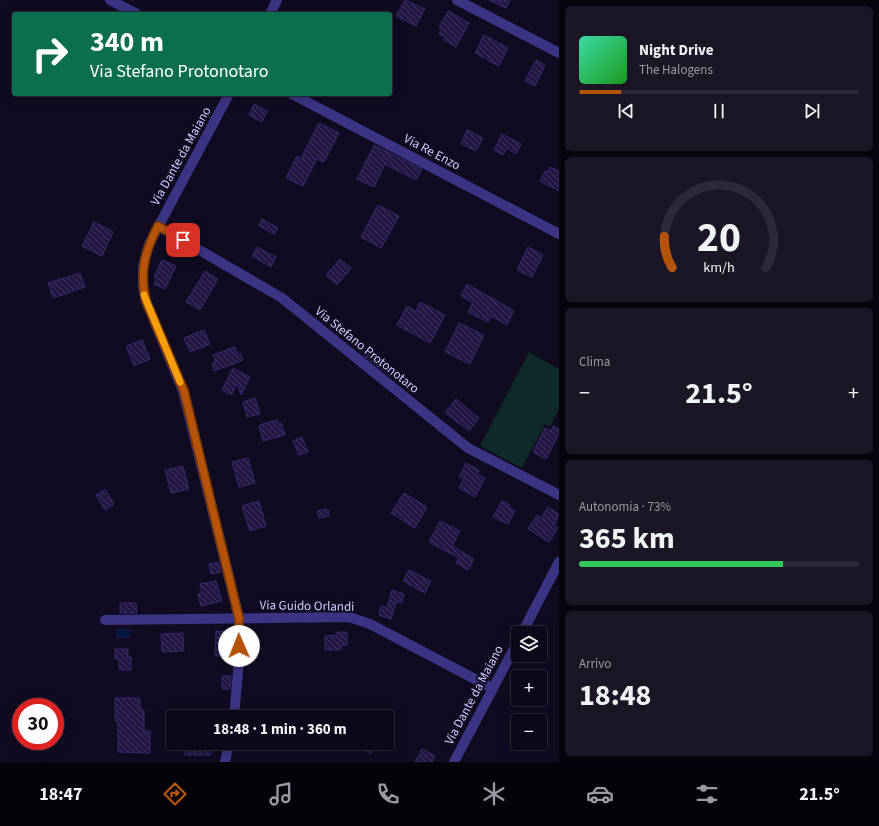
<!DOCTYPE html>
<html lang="it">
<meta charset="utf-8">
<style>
body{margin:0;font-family:"Source Sans 3",sans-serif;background:#1a1626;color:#f1f3f6;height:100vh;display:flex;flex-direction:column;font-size:15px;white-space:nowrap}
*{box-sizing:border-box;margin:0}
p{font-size:13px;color:#9a9aa2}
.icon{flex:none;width:22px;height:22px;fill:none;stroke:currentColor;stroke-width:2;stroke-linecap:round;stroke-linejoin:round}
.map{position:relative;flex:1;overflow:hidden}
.drawer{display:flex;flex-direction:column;gap:6px;padding:6px;background:#07040e;width:320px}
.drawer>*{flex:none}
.hud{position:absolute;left:12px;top:12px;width:380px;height:84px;border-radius:4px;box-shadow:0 2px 10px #0003,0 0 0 1px #2c2938;background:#0b6e4f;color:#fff;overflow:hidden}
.tools{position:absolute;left:511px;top:626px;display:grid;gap:8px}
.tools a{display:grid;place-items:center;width:36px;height:36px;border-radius:4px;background:#0c0819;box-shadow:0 2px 10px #0003,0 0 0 1px #2c2938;font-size:20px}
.speed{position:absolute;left:12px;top:698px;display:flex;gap:8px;font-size:20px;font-weight:700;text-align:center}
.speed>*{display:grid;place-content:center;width:52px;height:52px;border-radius:50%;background:#0c0819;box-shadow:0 2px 10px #0003,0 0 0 1px #2c2938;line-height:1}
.speed .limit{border:6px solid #d22;background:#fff;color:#111}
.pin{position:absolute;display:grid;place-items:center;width:34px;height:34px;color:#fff;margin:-17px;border-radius:8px;box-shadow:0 2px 6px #0006}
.me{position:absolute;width:44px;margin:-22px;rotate:359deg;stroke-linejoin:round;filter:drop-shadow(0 0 3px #0008)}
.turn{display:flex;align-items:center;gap:14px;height:84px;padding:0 12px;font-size:18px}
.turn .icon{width:52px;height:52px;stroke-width:2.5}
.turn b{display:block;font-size:28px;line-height:34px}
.big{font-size:30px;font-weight:700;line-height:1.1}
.drawer .widget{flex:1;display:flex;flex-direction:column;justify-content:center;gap:6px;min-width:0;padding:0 14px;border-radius:6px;background:#1a1626}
.drawer .dial{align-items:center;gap:0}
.dial svg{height:104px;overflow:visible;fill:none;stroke:#2c2938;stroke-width:7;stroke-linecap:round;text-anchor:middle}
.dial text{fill:#f1f3f6;stroke:none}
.song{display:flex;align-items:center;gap:12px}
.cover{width:48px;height:48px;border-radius:6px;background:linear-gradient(135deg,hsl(160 70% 55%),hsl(120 70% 35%))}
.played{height:4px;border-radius:2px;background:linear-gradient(90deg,#b45309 15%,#2c2938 15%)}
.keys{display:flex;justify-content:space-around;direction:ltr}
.heat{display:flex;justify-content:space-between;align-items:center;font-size:22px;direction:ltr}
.charge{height:6px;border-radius:3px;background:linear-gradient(90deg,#34c759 73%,#2c2938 0)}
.trip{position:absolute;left:166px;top:710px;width:228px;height:40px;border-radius:4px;background:#0c0819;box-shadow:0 2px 10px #0003,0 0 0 1px #2c2938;font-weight:700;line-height:40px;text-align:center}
.tab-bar{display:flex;height:64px;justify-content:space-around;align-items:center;background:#05030a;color:#9a9aa2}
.tab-bar .icon{width:28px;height:28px}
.tab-bar .selected{color:#b45309}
.tab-bar b{font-size:18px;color:#f1f3f6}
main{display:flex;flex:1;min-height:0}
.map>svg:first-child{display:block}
.grass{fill:#0e2a2b}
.water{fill:#06183f}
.building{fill:url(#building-back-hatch);stroke:#392770}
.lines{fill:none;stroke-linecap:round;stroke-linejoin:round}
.minor{stroke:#3b3383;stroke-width:10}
.route-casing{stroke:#753606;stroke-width:10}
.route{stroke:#b45309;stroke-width:7}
.slow{stroke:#f59e0b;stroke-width:7}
.labels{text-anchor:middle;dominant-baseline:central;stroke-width:4;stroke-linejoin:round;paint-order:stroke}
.street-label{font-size:13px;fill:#d4cbff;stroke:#100b21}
</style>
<main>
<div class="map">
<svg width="559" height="762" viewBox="0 0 559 762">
<defs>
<pattern id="building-back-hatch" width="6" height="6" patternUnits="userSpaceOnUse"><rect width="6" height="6" fill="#221643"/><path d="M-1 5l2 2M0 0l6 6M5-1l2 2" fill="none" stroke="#41375f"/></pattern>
</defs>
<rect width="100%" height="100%" fill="#100b21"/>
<!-- grass -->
<path class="grass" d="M529 352 559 369V409L550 427 545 424 522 468 480 446Z"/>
<!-- water -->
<path class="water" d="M116 629H131L130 638H116Z"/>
<!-- building -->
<g class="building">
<path d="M405 0 425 9 416 26 396 16Z"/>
<path d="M489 0H510L506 8Z"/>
<path d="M448 11 469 23 456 47 444 40 446 37 439 34 442 29 439 27Z"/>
<path d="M484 35 508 48 499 66 475 53Z"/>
<path d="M536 60 545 65 535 86 525 81Z"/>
<path d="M254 104 267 111 262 122 249 115Z"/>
<path d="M319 123 339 133 324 162 317 159 303 186 286 178 297 156 301 158Z"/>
<path d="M467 130 483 138 476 151 461 144Z"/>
<path d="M502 134 521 144 516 154 507 148 503 155 494 150Z"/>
<path d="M374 145 422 169 416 180 385 164 374 187 357 179Z"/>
<path d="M550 167 559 171V191L540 181 545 171 548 172Z"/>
<path d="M378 205 399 216 381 248 361 237Z"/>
<path d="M262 219 278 228 274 234 259 226Z"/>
<path d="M94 222 113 232 102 256 82 246Z"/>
<path d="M257 247 276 257 271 267 252 256Z"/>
<path d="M528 247 543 255 532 277 517 270Z"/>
<path d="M340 259 351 268 337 285 326 275Z"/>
<path d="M162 260 176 266 165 289 154 284 157 279 154 277Z"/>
<path d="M205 271 218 279 200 310 186 302Z"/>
<path d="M80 273 85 287 53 298 48 283Z"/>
<path d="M467 284 514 311 507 325 491 316 488 322 468 312 473 303 461 296Z"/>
<path d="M420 302 445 315 430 343 397 325 407 306 416 311Z"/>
<path d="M459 323 484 335 470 364 445 352Z"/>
<path d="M204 330 210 344 190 352 184 338Z"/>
<path d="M142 340 150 359 134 366 126 346Z"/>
<path d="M235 347 237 354 240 353 243 360 214 371 212 364 216 362 213 355Z"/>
<path d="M367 351 395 373 391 377 363 355Z"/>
<path d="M233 368 250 377 241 395 237 383 232 395 222 390Z"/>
<path d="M255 398 260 414 247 417 243 402Z"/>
<path d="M456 399 479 418 469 431 445 413Z"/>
<path d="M277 420 278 424 281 423 285 435 263 441 259 425Z"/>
<path d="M553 426 559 429V433L546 459 533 452 545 428 551 431Z"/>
<path d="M302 437 308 452 299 455 293 441Z"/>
<path d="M248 458 255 483 239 487 232 462Z"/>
<path d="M466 463 479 470 477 474 485 478 475 497 459 488 464 479 459 477Z"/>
<path d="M183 466 189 489 171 493 165 470Z"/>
<path d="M105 489 114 504 105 510 96 495Z"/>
<path d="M404 493 427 507 415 528 391 513Z"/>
<path d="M259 501 266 526 250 531 242 506Z"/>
<path d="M502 501 510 505 508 507 515 511 508 524 493 517Z"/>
<path d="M548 507 559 514 554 525 558 528 549 542 528 529 537 515 541 518Z"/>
<path d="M328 509 329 516 319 518 317 511Z"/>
<path d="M440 521 460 531 452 546 474 559 468 570 456 563 459 558 429 542Z"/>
<path d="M218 562 221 572 211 574 209 564Z"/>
<path d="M409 570 431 581 425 593 403 581Z"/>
<path d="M216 581 222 601 201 606 198 594 202 593 200 584Z"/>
<path d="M392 590 404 594 402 603 396 602 391 619 379 615 381 606 387 608Z"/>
<path d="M120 603H136L137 613H120Z"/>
<path d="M216 631 225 632 226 656H215Z"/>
<path d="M337 632H347V645H341V650H325V636L337 635Z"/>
<path d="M183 633 184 651 162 652 161 634Z"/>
<path d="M115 649H128V658L131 657V670H119V659H115Z"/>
<path d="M222 676H231L230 689H222Z"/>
<path d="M115 698H140V709L144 710V731H150V753L118 752V721H115Z"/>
<rect x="185" y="743" width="26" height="12"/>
<path d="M352 743H376L371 753Z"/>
<path d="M422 749 435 756 432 762H415Z"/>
</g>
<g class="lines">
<!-- minor -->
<g class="minor">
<path d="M110 0 137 14"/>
<path d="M457 0 559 53"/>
<path d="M270 14 277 0"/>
<path d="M229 94 149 244 143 267V288L146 301 183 391 239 618V660L234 717"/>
<path d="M292 94 559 234"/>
<path d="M158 226 282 298 468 448 559 495"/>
<path d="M105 620 349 617 370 624 492 688"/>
<path d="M522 633 559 562"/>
<path d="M225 762 229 743"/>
<path d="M454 762 518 641"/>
</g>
</g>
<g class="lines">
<defs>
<path id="route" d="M183 240 158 226C145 251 139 273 146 301L184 391 239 618V646"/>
</defs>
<!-- route casing -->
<use href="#route" class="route-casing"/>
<!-- route -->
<use href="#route" class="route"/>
<!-- slow -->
<path class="slow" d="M144 295 180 382"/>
</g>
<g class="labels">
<!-- street labels -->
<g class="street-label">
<text transform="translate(432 152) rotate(28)">Via Re Enzo</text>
<text transform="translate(181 156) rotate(-61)">Via Dante da Maiano</text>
<text transform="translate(367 350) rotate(39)">Via Stefano Protonotaro</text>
<text transform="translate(307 606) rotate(1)">Via Guido Orlandi</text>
<text transform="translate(474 695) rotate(-62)">Via Dante da Maiano</text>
</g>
</g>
</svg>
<div class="tools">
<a><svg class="icon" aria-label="layers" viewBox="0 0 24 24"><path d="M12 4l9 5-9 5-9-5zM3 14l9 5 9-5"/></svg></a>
<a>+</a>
<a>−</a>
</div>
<div class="speed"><div class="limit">30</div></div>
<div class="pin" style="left:183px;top:240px;background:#d93025"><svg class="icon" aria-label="arrive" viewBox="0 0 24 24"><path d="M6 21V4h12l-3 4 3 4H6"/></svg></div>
<svg class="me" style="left:239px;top:646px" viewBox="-20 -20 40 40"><circle r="19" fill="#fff"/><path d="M0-13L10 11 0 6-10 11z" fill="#b45309"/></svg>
<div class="trip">18:48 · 1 min · 360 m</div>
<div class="hud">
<div class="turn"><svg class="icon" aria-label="right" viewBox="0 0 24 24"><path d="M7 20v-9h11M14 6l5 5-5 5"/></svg><div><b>340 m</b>Via Stefano Protonotaro</div></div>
</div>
</div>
<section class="drawer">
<div class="widget">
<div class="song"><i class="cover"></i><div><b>Night Drive</b><p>The Halogens</p></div></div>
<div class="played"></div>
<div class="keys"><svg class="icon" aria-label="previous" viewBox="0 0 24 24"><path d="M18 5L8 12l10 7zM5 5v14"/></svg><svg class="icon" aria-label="pause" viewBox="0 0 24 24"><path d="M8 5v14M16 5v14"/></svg><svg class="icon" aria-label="next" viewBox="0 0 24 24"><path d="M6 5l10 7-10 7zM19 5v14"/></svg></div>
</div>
<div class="widget dial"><svg viewBox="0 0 100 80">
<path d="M14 69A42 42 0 1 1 86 69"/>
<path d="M14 69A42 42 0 0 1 8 45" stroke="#b45309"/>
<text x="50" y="56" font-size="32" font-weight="700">20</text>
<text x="50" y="72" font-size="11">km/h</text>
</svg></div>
<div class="widget"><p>Clima</p>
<div class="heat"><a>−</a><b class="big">21.5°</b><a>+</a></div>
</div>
<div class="widget"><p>Autonomia · 73%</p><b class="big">365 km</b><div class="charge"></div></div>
<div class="widget"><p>Arrivo</p><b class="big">18:48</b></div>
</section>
</main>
<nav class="tab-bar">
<b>18:47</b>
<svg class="icon selected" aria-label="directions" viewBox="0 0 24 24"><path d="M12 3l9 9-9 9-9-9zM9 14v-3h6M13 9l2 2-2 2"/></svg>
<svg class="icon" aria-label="music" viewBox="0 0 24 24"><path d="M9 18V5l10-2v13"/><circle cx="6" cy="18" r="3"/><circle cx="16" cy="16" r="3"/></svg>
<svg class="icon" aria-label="phone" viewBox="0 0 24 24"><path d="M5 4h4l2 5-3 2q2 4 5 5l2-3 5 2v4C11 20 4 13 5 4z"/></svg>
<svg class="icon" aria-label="climate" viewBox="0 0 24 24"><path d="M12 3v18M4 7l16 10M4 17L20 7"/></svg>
<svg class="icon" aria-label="car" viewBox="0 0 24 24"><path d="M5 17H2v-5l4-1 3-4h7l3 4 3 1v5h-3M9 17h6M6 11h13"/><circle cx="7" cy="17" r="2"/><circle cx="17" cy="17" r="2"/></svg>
<svg class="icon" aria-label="filters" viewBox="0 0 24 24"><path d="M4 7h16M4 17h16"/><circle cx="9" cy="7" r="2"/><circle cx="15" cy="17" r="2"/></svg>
<b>21.5°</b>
</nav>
